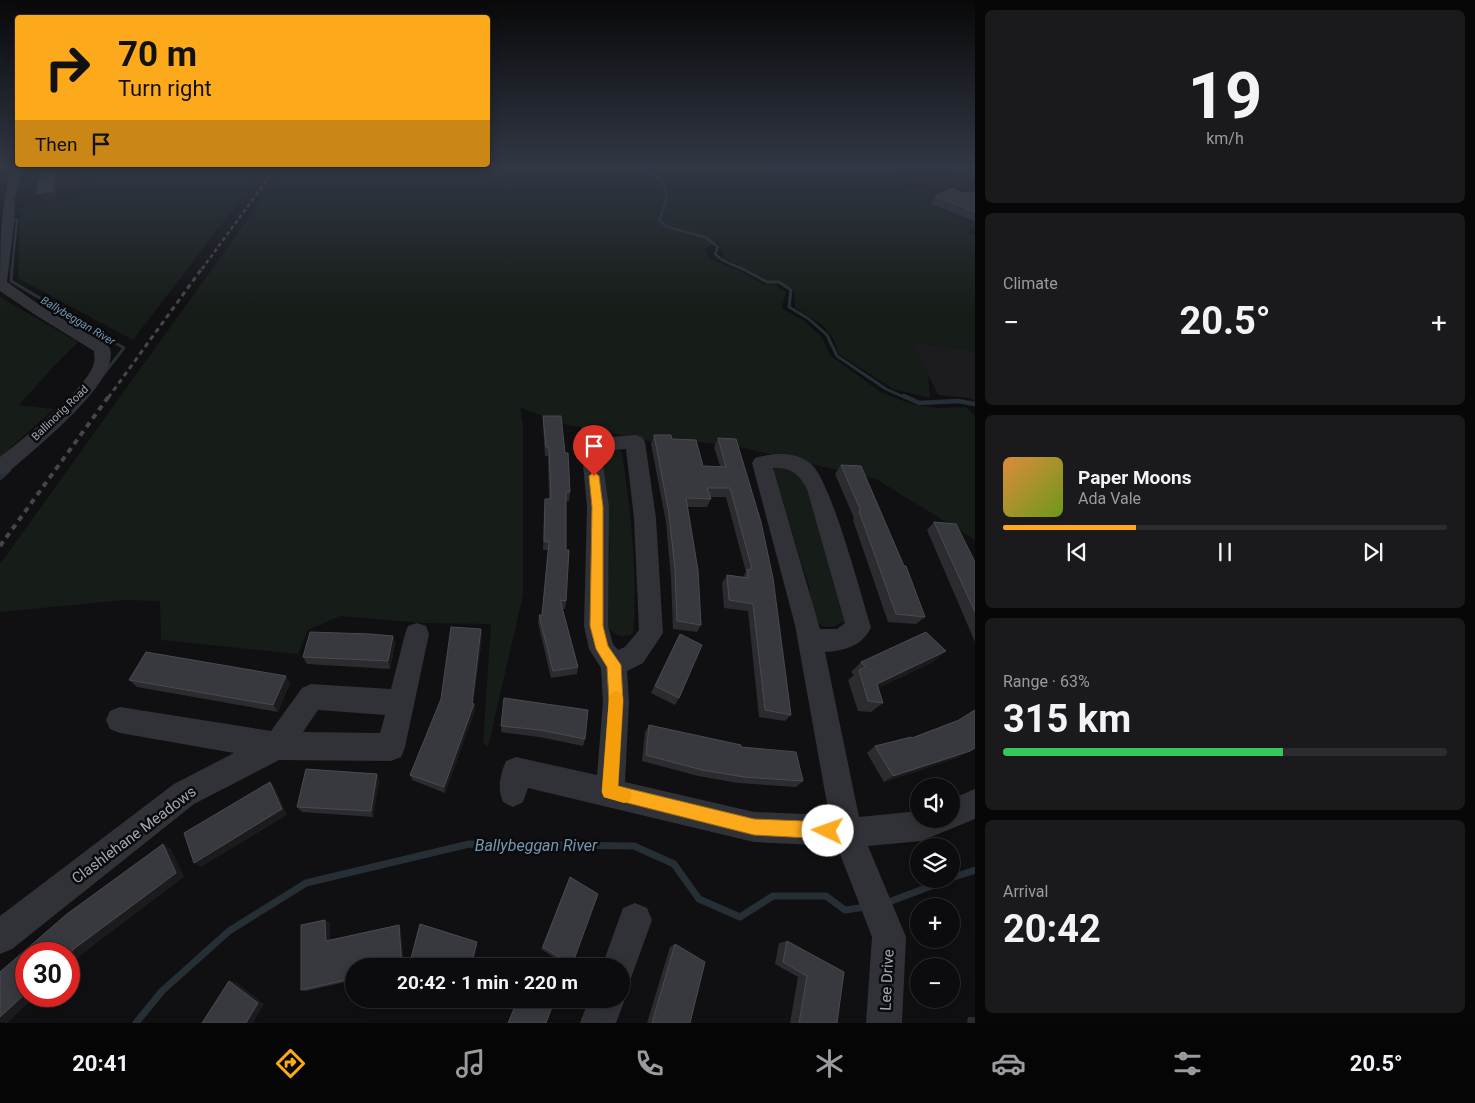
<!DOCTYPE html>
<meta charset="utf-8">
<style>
body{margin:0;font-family:Roboto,sans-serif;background:#1a1a1c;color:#f1f3f6;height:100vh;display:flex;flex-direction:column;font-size:19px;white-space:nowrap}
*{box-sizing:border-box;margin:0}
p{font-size:16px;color:#9a9b9e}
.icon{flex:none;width:28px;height:28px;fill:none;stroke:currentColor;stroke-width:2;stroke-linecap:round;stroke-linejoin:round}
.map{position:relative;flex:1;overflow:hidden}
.panel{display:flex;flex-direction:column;gap:10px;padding:10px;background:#070708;width:500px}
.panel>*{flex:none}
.top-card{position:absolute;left:15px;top:15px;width:475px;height:152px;border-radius:5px;box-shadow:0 2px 12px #0003,0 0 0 1px #2c2c2e;background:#fda91c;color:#111;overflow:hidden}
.fabs{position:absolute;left:910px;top:778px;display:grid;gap:10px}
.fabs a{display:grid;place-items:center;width:50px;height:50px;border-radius:50%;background:#0c0c0e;box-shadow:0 2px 12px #0003,0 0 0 1px #2c2c2e;font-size:25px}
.speed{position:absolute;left:15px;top:942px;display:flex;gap:10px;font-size:25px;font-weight:700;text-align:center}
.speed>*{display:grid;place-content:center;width:65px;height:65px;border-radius:50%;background:#0c0c0e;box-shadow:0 2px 12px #0003,0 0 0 1px #2c2c2e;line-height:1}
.speed .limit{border:8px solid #d22;background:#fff;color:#111}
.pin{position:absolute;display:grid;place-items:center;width:42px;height:42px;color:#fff;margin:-51px -21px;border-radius:50% 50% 50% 0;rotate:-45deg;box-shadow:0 0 5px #0007}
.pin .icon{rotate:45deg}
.me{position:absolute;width:55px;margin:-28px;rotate:273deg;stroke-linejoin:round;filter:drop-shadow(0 0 4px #0008)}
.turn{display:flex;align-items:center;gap:18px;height:105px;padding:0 20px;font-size:22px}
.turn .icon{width:65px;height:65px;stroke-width:2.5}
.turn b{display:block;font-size:35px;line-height:42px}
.then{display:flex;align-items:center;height:48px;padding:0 20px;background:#0003;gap:10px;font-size:19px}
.big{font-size:38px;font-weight:700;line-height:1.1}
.panel .widget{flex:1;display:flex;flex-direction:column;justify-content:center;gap:8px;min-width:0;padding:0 18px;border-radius:8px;background:#1a1a1c}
.panel .dial{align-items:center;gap:0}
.dial b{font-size:65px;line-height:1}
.song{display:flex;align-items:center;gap:15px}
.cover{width:60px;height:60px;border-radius:8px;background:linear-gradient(135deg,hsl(30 70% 55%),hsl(80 70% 35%))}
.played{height:5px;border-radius:2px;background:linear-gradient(90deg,#fda91c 30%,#2c2c2e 30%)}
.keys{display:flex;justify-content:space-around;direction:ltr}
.heat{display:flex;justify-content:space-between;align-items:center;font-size:28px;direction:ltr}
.charge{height:8px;border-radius:4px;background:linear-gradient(90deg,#34c759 63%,#2c2c2e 0)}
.trip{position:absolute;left:345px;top:958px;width:285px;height:50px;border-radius:25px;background:#0c0c0e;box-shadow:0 2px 12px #0003,0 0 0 1px #2c2c2e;font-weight:700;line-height:50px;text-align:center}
.dock{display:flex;height:80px;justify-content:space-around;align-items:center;background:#050506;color:#9a9b9e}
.dock .icon{width:35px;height:35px}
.dock .selected{color:#fda91c}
.dock b{font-size:22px;color:#f1f3f6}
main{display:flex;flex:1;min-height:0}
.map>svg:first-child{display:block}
.built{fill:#1c1c1f}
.green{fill:#161c17}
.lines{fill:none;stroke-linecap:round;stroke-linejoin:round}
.stream-far3{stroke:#262f36;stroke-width:2.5}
.stream-far2{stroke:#262f36;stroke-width:3}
.stream-far1{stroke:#262f36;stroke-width:4.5}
.stream{stroke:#262f36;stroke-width:7}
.path{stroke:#37393e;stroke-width:1;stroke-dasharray:1 2.5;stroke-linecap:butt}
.minor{fill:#313237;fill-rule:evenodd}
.rail-far2{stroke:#44464c;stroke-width:2.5;stroke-dasharray:4 3;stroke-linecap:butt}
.rail-far1{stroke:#44464c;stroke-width:3;stroke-dasharray:5 4;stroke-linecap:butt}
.rail{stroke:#44464c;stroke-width:4;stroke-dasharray:5.5 5;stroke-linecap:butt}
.wall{fill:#2c2c30}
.shaded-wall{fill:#1b1b1e}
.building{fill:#38393e;stroke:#484b50}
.route{fill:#fda91c;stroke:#a46e12}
.slow{fill:#f59e0b}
.labels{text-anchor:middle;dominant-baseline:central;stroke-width:5;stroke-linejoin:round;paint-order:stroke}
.far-water-label{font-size:11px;font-style:italic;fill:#7497b2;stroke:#0b0b0d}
.far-street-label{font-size:11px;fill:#a0a7b3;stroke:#0b0b0d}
.near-street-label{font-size:15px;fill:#a0a7b3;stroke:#0b0b0d}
.near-water-label{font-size:16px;font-style:italic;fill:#7497b2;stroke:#0b0b0d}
</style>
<main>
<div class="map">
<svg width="975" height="1023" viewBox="0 0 975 1023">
<rect width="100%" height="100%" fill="#101012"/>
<!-- built -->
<path class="built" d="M912 342 975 351V402L971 398 938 395Z"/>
<!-- green -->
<g class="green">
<path d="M27 166H266L133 340 18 278 20 208 94 195 89 176 22 183Z"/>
<path d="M286 166H903L907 169H890V175L926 197 922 201 975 224V227L968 232 975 235V351L912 342 928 373 930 398 893 389 839 354 833 338 822 325 795 308 794 290 782 283 768 281 724 258 718 242 704 249 710 259 742 272 763 284 775 285 786 292 782 308 803 320 822 337 830 355 882 393 915 405 938 408 966 407 975 416V540L876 479 739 447 684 440 650 441 559 423 520 407 523 424V595L488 747 483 743 491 624 424 623 340 616 308 630 298 654 161 640 160 601 124 600 0 612V564Z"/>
<path d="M945 166H975V186L944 169Z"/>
<path d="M0 297 78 342 54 366 19 405 54 409 0 457Z"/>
<path d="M606 448 617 449 622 453C631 513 638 573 633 634 622 637 616 637 608 627V579L610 546 601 452Z"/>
<path d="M776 465 801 471 814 504 845 621C832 628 826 630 814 620L809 586 773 471Z"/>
</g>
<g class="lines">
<!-- stream-far3 -->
<g class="stream-far3">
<path d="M634 166C666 179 674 184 659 220L667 227 705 237 718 247 715 254C723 262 732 264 742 269"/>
<path d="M12 269 17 220H14"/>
</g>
<!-- stream-far2 -->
<g class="stream-far2">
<path d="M12 267 11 281 124 348 102 376"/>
<path d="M739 267 767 282H779L791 290 789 307 809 319 827 335 837 356 886 389 906 398"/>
</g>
<!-- stream-far1 -->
<g class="stream-far1">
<path d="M904 396 919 403 958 401 975 404"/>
<path d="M0 478 9 470"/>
</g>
<!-- stream -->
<g class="stream">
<path d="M951 878 975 870"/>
<path d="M886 903 950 879"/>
<path d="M136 1023 162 991 229 931 306 883 469 844 634 846 674 864 699 899 740 917 773 896H826L845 910 866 907"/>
</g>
<!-- path -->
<path class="path" d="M904 176 905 181 921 191 937 197"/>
<!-- minor -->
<g class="minor">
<path d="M12 166H23L15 198 14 223 7 282 47 310 108 345C128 374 38 446 18 464L7 473 0 475V457C22 440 88 388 94 363 95 359 94 355 94 351L37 316 0 291C0 248 0 207 12 166Z"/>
<path d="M589 426 596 427 599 438 635 435 642 437 645 442 656 518 663 633 643 663 627 671 629 702 625 782 754 812 829 815 795 625 752 463 755 458C773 453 794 451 810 463 831 479 861 596 871 627 863 646 844 651 825 652L859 817 919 811V819H951V799L975 789V819L921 841 868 846 906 937 902 1023H866L872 937 837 846 754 842 528 788 523 802 513 807 503 802C497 788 500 775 506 761L516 757 597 775 603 702 601 668 589 649 584 626 587 507 580 432 582 427ZM626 449 634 518 639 630 625 647 618 650 613 644 608 626 609 507 601 451ZM773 468C791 467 799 474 807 489L845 623 837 629H820Z"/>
<path d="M417 623 426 626 429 634 405 747 401 757 391 761 279 760 194 804 12 949 0 954V916L174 784 234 753 120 733 110 729 106 720 110 711 120 707 271 731 302 688 311 684 391 689 405 634 408 626ZM318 710 385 715 380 733 303 732Z"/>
<path d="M635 903 647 908 652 920 631 978 621 982V966H602L623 908Z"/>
<path d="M621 991 625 999 616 1023H580L589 999H621Z"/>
</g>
<!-- rail-far2 -->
<path class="rail-far2" d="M202 269 277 166"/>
<!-- rail-far1 -->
<path class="rail-far1" d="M108 398 203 267"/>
<!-- rail -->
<path class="rail" d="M0 546 109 396"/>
</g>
<!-- wall -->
<g class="wall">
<path d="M975 192V222L931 204 935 196Z"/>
<path d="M543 416 565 453 570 492 569 501H566V601L565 609H562L578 667 577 674 551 678 538 623 539 615H542L548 550H543L544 508 545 499H549L548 456H545L543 425Z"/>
<path d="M654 435 672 439 703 466H720L714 447 718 438 736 439 791 715 785 721 759 717 748 611 724 608 722 583 727 575 743 577 746 572 726 497H710L711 499 707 507H688L701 625 697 632 673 629 671 578 666 522 651 444Z"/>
<path d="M841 465 925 617 916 624 888 622 853 520 854 518 835 474Z"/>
<path d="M934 522 975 562V642L927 530Z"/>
<path d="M481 629 482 637 473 703 474 704 475 710 445 793 412 780 410 775 441 699Z"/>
<path d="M680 634 679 698 675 705 651 693Z"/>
<path d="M393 636 395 643 390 669 307 664 303 657Z"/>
<path d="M861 662H933L878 688 883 703 871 712 858 711 848 680 854 675 851 672Z"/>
<path d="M129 680 290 683 278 712 137 687Z"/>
<path d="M504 698 585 739 583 746 539 737 501 732Z"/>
<path d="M649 725 741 747 803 781 796 787 738 783 698 776 642 761 645 732Z"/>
<path d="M912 738 959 757 884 782 867 753 875 746Z"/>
<path d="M377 774 379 780 373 817 302 812 297 807Z"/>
<path d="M570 877 572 965 568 966 541 949Z"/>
<path d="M330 923V940L399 925 401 928 354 966V980L306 991 301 990Z"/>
<path d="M787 941 837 1023H790L798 977 775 964 779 943Z"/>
<path d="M675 944 690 1023H647L670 947Z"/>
<path d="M968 1017H975V1023H967Z"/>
</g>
<!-- shaded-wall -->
<g class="shaded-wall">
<path d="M54 173 58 181 56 199 42 201 37 193Z"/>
<path d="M481 629 482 637 473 707 474 704 475 710 445 793 444 787Z"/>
<path d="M393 636 395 643 390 669 388 661Z"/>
<path d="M946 651 933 662 866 694 877 684Z"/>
<path d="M286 676 290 683 278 712 273 705Z"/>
<path d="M970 751 959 757 884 782 893 776Z"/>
<path d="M377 774 379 780 373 817 371 811Z"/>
<path d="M270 782 275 788 287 815 201 867 194 863Z"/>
<path d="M163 844 171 849 184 877 86 951 69 966V954Z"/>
<path d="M325 920 330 923V944L326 941Z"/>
<path d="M399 925 401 928 404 966H402Z"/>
<path d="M477 942V945L472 966H471Z"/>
<path d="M229 981 236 982 264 1004 253 1023H246Z"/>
<path d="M26 993V996H36L7 1023H0V1017Z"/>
</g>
<!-- building -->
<g class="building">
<path d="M54 173 52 191 37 193 40 175Z"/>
<path d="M953 188 961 193 975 192V212L935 196Z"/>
<path d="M543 416H561L565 453H568L570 492H566V550H569L566 601 560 600 578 667 553 671 539 615H542L549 542 544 541 545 499H551L549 447H546Z"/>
<path d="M654 435H671L672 439 696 440 703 466 726 467 718 438 736 439 761 522 773 578 791 715 765 710 753 604 729 600 727 575 748 578 747 570 752 569 730 488H707L711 499 686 498 698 570 701 625 677 621 675 570 669 513Z"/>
<path d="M841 465 861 466 904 566H906L925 617 896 614 859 511H861Z"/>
<path d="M934 522 956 524 975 562V612Z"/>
<path d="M451 627 481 629 472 703 474 704 444 787 410 775 441 699Z"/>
<path d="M310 632 370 634 393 636 388 661 303 657Z"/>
<path d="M926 632 946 651 877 684 883 703 868 701 859 670 865 667 861 662Z"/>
<path d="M680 634 702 645 679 698 655 686Z"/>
<path d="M146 652 286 676 273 705 129 680Z"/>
<path d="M504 698 588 710 585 739 540 730 501 726Z"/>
<path d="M975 710V748L970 751 893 776 875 746 911 737 912 738 959 720Z"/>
<path d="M649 725 741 745V747L796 752 803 781 744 777 702 770 646 755Z"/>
<path d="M306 769 377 774 371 811 297 807Z"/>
<path d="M270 782 282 809 194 863 184 833Z"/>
<path d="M163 844 176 873 75 948 69 954H26V993L0 1017V972L67 914Z"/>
<path d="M570 877 598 894 572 965 543 947Z"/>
<path d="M325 920 326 941 399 925 402 966H354V978L301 990V925Z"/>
<path d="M420 924 477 942 471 966H409Z"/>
<path d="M787 941 844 972 837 1023H799L807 976 783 962Z"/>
<path d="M675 944 705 962 690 1023H652Z"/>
<path d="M229 981 258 1003 246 1023H202Z"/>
<path d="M518 999H555L546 1023H508Z"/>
</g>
<!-- sky -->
<linearGradient id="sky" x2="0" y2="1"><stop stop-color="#09090a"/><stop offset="0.54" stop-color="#313744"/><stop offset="1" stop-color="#313744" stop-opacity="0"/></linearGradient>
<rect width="975" height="309" fill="url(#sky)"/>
<!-- route -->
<path class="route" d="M594 472 599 476 603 507V626L608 646 621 665 623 702 618 786 754 819 828 822 834 825 836 831 834 836 828 839 754 835 604 797 602 792 609 702 607 667 596 649 590 626 592 507 589 476Z"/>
<!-- slow -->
<path class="slow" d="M616 691 621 693 623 698 618 786 630 790 632 795 630 801 624 803 604 797 602 792 609 698 611 693Z"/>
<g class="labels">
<!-- far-water labels -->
<g class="far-water-label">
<text transform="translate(78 321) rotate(31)">Ballybeggan River</text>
</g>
<!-- far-street labels -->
<g class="far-street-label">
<text transform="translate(60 413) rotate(-44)">Ballinorig Road</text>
</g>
<!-- near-street labels -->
<g class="near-street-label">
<text transform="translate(134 835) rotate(-37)">Clashlehane Meadows</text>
<text transform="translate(887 980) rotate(-87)">Lee Drive</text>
</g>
<!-- near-water labels -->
<g class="near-water-label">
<text x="536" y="845">Ballybeggan River</text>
</g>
</g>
</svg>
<div class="fabs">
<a><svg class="icon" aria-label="sound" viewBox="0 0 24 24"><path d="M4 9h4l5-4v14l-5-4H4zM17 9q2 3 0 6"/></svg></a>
<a><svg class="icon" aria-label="layers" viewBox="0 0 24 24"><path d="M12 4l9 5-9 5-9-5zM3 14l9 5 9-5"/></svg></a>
<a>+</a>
<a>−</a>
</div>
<div class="speed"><div class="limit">30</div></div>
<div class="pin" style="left:594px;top:476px;background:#d93025"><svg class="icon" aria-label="arrive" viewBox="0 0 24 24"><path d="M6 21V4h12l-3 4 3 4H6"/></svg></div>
<svg class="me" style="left:828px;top:831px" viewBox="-20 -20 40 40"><circle r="19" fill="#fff"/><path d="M0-13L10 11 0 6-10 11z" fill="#fda91c"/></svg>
<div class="trip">20:42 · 1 min · 220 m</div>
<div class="top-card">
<div class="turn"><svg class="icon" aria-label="right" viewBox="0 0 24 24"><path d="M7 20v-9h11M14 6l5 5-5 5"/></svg><div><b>70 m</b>Turn right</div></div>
<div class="then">Then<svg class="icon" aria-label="arrive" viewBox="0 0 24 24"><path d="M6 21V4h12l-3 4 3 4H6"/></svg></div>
</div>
</div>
<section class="panel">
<div class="widget dial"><b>19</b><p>km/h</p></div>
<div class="widget"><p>Climate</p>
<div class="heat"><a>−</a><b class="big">20.5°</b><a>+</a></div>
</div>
<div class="widget">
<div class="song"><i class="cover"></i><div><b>Paper Moons</b><p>Ada Vale</p></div></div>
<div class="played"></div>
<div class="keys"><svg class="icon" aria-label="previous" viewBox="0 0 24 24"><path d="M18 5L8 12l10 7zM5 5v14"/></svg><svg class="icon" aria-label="pause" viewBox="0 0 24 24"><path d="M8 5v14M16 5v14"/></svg><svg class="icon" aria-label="next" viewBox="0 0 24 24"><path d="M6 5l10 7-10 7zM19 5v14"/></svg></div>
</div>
<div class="widget"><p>Range · 63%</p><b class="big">315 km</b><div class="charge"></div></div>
<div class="widget"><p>Arrival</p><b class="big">20:42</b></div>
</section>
</main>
<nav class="dock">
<b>20:41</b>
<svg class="icon selected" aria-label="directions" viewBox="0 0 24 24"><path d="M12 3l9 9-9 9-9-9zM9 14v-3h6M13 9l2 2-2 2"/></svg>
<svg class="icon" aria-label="music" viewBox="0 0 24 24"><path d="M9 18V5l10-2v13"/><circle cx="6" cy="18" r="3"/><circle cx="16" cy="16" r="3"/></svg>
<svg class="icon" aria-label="phone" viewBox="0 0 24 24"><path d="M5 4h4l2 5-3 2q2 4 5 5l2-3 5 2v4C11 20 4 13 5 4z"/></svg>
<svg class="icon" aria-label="climate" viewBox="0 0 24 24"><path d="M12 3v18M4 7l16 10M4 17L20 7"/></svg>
<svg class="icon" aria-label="car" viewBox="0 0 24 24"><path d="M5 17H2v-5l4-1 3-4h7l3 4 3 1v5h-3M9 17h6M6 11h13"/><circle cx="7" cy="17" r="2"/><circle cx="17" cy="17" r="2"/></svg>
<svg class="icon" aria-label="filters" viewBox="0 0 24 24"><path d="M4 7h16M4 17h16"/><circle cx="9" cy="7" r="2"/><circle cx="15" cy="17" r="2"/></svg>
<b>20.5°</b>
</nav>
